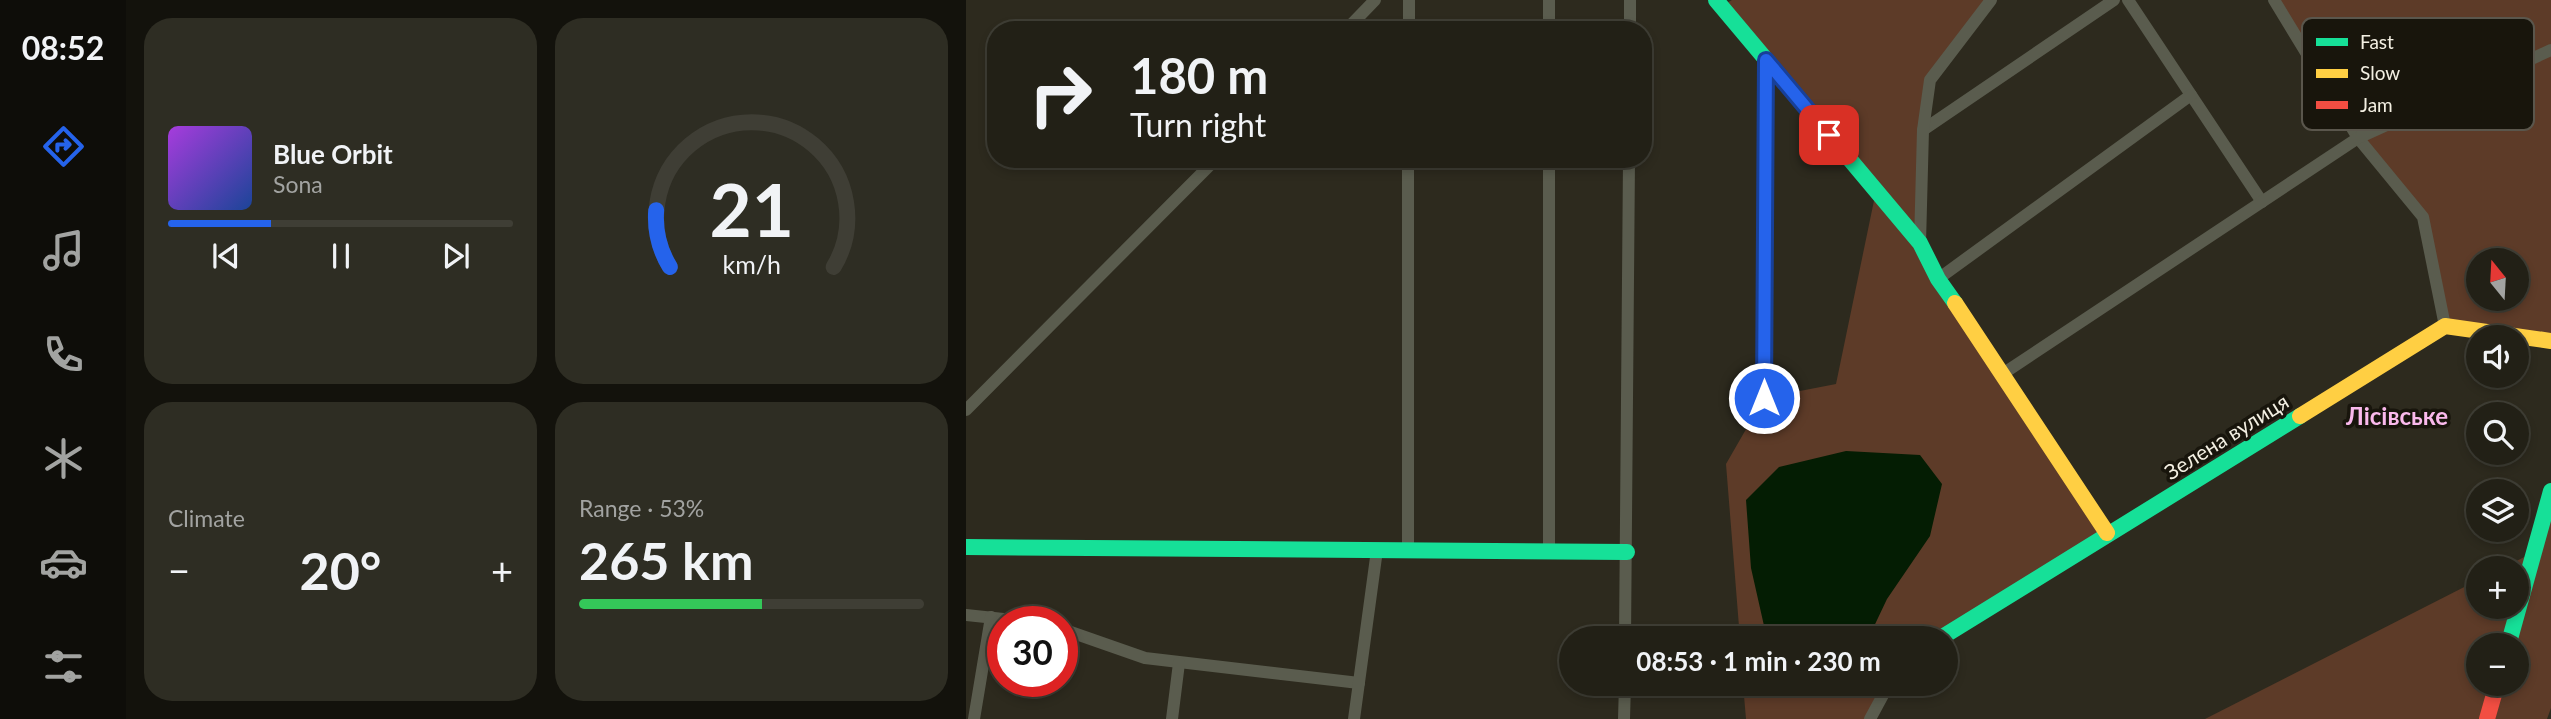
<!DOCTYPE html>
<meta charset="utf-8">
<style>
body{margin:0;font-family:Lato,sans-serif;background:#2e2d23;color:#f1f3f6;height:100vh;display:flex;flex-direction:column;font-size:26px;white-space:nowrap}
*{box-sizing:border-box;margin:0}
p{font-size:23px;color:#a2a3a1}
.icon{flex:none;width:38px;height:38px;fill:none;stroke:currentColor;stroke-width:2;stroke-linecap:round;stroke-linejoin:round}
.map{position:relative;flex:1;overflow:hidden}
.panel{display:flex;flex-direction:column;gap:18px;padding:18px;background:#13120c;width:840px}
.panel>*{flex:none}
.guide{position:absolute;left:21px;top:21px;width:665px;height:147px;border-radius:28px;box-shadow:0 4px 10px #0003,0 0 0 2px #3f3e35;background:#222016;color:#f1f3f6;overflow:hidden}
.needle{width:46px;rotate:342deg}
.buttons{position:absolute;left:1500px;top:248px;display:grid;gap:14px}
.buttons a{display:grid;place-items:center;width:63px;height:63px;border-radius:50%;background:#222016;box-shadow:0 4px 10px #0003,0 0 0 2px #3f3e35;font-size:35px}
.speed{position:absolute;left:21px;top:606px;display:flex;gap:14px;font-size:35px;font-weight:700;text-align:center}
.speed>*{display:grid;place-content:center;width:91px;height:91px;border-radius:50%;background:#222016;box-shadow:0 4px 10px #0003,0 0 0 2px #3f3e35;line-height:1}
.speed .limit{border:10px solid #d22;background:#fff;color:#111}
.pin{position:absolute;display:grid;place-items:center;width:60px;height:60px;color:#fff;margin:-30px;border-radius:14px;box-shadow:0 4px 10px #0006}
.me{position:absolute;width:77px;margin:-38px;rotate:0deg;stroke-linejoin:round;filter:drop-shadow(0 0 5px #0008)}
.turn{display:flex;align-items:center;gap:24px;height:147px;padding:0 28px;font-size:32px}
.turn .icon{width:91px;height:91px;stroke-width:2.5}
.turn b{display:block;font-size:49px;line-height:60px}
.big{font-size:52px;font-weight:700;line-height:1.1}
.panel .widget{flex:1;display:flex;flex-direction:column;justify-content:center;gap:10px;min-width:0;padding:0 24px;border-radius:28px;background:#2e2d23}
.panel .dial{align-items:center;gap:0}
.dial svg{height:182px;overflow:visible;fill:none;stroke:#3f3e35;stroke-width:7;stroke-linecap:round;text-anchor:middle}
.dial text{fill:#f1f3f6;stroke:none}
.song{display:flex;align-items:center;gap:21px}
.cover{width:84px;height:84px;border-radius:10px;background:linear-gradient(135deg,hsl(280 70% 55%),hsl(220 70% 35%))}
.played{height:7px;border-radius:4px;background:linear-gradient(90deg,#2563eb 30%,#3f3e35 30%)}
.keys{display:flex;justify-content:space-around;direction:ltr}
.heat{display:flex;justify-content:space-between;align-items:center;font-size:38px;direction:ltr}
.charge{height:10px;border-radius:5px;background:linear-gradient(90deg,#34c759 53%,#3f3e35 0)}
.panel .tiles{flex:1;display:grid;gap:18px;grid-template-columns:repeat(2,1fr)}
.trip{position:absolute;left:593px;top:626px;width:399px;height:70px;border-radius:35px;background:#222016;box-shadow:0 4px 10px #0003,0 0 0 2px #3f3e35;font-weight:700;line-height:70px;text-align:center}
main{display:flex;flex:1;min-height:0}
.menu{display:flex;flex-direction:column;width:126px;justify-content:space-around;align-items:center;background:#0e0d09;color:#a2a3a1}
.menu .icon{width:49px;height:49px}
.menu .on{color:#2563eb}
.menu b{font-size:32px;color:#f1f3f6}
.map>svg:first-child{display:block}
.green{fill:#5d3b28;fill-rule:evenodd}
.water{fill:#041d03}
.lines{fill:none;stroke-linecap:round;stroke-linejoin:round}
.street{stroke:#5a5c4e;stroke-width:12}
.fast{stroke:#16e098;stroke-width:16}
.slow{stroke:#ffcf43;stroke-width:16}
.jam{stroke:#f24e42;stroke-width:16}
.route-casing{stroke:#184099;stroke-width:18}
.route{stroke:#2563eb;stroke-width:12}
.labels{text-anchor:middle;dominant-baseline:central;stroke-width:7;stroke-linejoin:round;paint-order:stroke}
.street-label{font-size:21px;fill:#f3efe2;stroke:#18150c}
.quarter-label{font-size:24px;font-weight:bold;fill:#fab9ec;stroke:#18150c}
.key{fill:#18150c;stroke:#5a564c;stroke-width:2}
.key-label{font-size:19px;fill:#f3efe2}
</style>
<main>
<nav class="menu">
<b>08:52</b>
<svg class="icon on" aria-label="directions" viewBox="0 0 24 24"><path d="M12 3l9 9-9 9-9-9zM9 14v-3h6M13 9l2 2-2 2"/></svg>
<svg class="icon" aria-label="music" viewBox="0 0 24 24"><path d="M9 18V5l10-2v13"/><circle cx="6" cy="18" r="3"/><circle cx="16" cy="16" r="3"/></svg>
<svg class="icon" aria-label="phone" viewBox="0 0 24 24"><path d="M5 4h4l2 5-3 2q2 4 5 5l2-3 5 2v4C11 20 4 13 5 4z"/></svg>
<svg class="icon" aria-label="climate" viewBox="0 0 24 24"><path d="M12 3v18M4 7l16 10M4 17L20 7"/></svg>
<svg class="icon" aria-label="car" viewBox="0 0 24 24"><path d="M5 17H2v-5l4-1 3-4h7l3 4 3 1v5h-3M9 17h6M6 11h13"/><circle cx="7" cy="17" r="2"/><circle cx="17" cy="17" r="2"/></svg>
<svg class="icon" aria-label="filters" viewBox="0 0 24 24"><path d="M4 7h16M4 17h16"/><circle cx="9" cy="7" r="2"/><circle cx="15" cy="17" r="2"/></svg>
</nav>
<section class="panel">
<div class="tiles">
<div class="widget">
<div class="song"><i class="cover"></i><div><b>Blue Orbit</b><p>Sona</p></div></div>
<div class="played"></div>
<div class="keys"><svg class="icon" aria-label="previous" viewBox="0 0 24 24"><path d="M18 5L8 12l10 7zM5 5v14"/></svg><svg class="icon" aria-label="pause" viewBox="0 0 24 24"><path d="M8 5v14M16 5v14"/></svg><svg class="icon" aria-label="next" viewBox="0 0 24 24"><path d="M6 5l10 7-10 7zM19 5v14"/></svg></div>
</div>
<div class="widget dial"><svg viewBox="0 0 100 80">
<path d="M14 69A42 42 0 1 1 86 69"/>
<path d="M14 69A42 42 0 0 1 8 44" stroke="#2563eb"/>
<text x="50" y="56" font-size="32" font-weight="700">21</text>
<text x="50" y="72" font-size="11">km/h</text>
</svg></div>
<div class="widget"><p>Climate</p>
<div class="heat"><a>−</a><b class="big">20°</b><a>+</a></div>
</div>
<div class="widget"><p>Range · 53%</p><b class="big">265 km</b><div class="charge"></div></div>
</div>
</section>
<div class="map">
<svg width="1585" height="719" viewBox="0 0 1585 719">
<rect width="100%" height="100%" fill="#2d2a1e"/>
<!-- green -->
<g class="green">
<path d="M766 0H1025L964 80 954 243 1141 533 973 639H774L760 464 798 398 870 384 910 191 755 6Z"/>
<path d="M1308 0H1585V341L1479 326 1457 217 1392 138ZM1512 261H1550V299H1512Z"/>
<path d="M1585 509V708L1581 719H1524L1534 684H1550V646Z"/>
<path d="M1568 552 1542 646H1512V684H1531L1521 719H1239L1512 580V607H1550V569H1535Z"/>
<path d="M777 684H923L904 719H780Z"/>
</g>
<!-- water -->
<path class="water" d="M880 451 954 455 976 484 964 536 921 599 902 639H801L785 568 780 500 813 467Z"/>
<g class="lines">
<!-- street -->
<g class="street">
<path d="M583 0V30"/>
<path d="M1162 0 1296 202"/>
<path d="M1308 0 1392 138 1457 217 1479 326"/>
<path d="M380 30 409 0"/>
<path d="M443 30V0"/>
<path d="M664 30V0"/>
<path d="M957 130 1148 0"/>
<path d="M583 159V551"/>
<path d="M954 243 957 130 964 80 1025 0"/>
<path d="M972 279 1225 95"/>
<path d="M1038 373 1392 138 1585 50"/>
<path d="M798 398 800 60"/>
<path d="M0 410 250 159"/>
<path d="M442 550V159"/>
<path d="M0 615 56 621"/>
<path d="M96 629 179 658 393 683"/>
<path d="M659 639 663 159"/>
<path d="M8 719 25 617"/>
<path d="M206 719 213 663"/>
<path d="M388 719 411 550"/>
<path d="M658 719 659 684"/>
<path d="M904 719 923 684"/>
</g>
<!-- fast -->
<g class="fast">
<path d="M750 0 954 243 972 279 989 303"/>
<path d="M0 547 661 552"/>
<path d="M973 639 1334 416"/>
<path d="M1542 646 1585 491"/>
</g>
<!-- slow -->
<g class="slow">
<path d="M989 303 1141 533"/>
<path d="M1334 416 1479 326 1585 341"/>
</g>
<!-- jam -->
<path class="jam" d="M1521 719 1531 684"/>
</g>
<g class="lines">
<defs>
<path id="route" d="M798 398 800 60 863 135"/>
</defs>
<!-- route casing -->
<use href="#route" class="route-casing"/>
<!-- route -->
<use href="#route" class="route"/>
</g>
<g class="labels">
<!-- street labels -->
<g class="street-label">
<text transform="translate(1260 436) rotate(-32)">Зелена вулиця</text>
</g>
<!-- quarter labels -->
<g class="quarter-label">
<text x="1431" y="415">Лісівське</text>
</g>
</g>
<!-- legend -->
<rect x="1336" y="18" width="232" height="112" rx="10" class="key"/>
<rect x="1350" y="38" width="32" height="8" fill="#16e098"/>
<rect x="1350" y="69" width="32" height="9" fill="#ffcf43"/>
<rect x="1350" y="101" width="32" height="8" fill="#f24e42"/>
<g class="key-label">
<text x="1394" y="49">Fast</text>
<text x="1394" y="80">Slow</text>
<text x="1394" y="112">Jam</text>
</g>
</svg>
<div class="buttons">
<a><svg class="needle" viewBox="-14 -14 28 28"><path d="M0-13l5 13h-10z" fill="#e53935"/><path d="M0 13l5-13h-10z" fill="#a2a3a1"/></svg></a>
<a><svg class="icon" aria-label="sound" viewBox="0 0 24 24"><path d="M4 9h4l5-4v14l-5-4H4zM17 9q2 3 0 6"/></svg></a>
<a><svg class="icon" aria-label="search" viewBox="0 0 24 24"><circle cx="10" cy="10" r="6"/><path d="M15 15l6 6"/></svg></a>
<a><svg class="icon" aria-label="layers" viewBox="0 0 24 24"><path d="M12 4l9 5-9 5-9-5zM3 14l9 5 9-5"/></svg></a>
<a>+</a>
<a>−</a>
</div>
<div class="speed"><div class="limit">30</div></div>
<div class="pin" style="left:863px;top:135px;background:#d93025"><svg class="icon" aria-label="arrive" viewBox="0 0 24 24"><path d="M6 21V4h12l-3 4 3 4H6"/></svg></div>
<svg class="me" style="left:798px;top:398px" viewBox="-20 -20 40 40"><circle r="17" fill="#2563eb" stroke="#fff" stroke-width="3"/><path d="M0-11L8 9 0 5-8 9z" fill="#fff"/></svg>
<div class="trip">08:53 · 1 min · 230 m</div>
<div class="guide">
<div class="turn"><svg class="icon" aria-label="right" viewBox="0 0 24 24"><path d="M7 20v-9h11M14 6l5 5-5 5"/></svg><div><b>180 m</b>Turn right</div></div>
</div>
</div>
</main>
